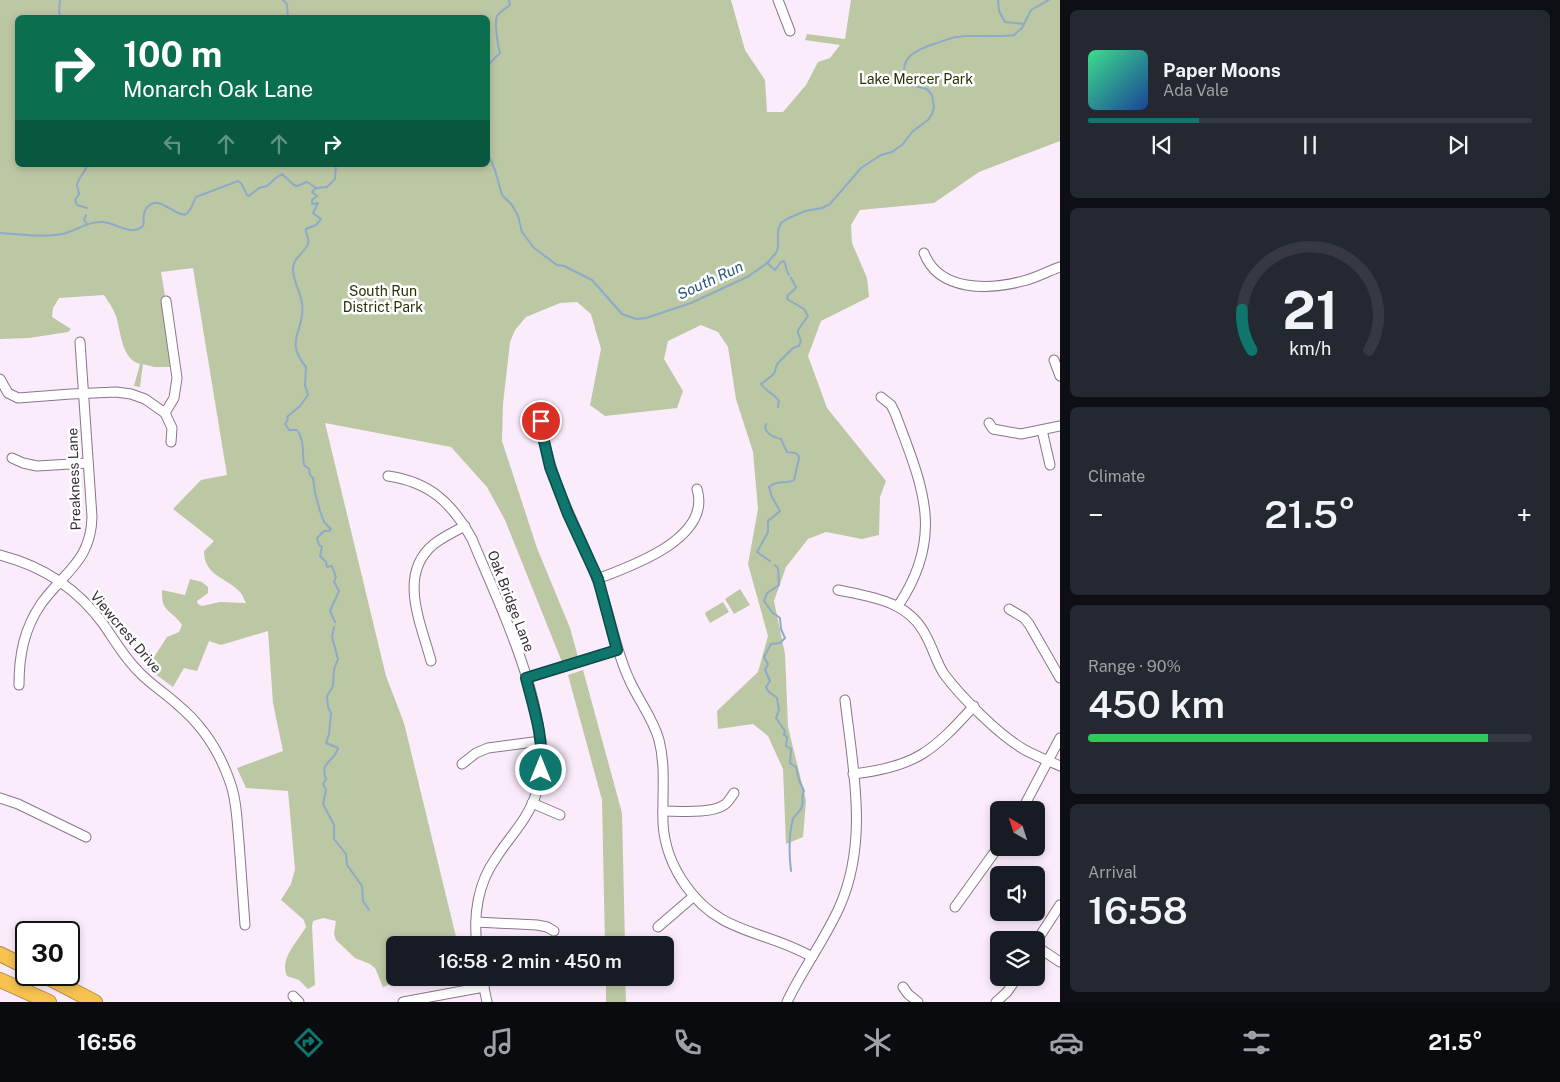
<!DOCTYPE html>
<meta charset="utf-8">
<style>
body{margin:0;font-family:"Public Sans",sans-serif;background:#242831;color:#f1f3f6;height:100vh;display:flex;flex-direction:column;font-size:19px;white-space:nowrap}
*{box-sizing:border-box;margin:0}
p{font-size:16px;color:#9ea1a6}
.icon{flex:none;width:28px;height:28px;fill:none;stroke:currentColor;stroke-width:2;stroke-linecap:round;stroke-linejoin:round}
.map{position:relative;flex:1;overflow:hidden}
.panel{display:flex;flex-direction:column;gap:10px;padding:10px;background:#0d0f14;width:500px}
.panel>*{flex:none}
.guide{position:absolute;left:15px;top:15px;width:475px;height:152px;border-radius:8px;box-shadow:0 2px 8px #0003;background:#0b6e4f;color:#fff;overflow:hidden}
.needle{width:32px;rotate:321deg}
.tools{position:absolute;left:990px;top:801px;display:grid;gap:10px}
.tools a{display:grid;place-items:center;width:55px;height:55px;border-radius:8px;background:#171b24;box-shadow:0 2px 8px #0003;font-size:25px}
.speed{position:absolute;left:15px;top:921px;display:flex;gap:10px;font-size:25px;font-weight:700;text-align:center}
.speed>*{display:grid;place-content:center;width:65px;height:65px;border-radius:50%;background:#171b24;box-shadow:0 2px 8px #0003;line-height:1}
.speed .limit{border:2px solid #111;border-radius:8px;background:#fff;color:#111}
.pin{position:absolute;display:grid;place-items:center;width:42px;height:42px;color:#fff;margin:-21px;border:2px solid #fff;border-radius:50%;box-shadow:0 1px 5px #0007}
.me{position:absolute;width:55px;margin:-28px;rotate:0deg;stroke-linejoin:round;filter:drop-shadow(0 0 4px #0008)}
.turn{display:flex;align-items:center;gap:18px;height:105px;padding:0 25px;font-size:22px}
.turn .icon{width:65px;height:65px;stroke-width:2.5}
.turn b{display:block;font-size:35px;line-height:42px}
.lanes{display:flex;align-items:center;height:48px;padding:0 25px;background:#0003;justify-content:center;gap:25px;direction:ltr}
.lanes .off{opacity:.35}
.big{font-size:38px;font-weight:600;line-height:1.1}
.panel .tile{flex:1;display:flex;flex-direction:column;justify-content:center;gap:8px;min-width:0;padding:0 18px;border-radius:8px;background:#242831}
.panel .dial{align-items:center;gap:0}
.dial svg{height:130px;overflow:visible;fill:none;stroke:#363941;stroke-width:7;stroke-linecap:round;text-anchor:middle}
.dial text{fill:#f1f3f6;stroke:none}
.song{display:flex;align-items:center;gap:15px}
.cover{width:60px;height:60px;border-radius:8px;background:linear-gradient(135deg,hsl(150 70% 55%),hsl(220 70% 35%))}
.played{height:5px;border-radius:2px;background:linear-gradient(90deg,#0f766e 25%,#363941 25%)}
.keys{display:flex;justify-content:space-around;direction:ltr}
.heat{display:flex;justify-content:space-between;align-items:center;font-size:28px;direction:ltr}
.charge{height:8px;border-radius:4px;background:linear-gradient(90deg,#34c759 90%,#363941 0)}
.trip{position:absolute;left:386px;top:936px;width:288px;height:50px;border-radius:8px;background:#171b24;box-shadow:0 2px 8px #0003;font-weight:600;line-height:50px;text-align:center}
.tab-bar{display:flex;height:80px;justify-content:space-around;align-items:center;background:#090b0e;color:#9ea1a6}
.tab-bar .icon{width:35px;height:35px}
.tab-bar .on{color:#0f766e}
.tab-bar b{font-size:22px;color:#f1f3f6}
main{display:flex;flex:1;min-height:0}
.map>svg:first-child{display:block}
.green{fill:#bcc7a4;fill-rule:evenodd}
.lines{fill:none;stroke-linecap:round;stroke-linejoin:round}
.stream{stroke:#8dabc9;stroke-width:2}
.minor-casing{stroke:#8a758d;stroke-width:11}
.highway-casing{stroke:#b38e47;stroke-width:16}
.minor{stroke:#fff;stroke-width:9}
.highway{stroke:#f6c250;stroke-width:14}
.route-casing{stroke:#0a4d48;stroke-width:12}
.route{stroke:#0f766e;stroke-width:9}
.labels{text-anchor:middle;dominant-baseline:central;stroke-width:5;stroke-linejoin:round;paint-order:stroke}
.park-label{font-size:14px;fill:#283103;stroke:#fff}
.street-label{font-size:14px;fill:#362d37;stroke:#fff}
.water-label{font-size:15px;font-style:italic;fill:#295780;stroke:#fff}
</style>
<main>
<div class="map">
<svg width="1060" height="1002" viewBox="0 0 1060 1002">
<rect width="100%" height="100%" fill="#fbecfc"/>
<!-- green -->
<g class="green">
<path d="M0 0H731L745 50 765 80 767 112H783L806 85 818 62 830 58 840 45 805 40 807 34 845 39 851 0H1060V141L979 172 934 203 860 210 851 225 852 243 867 278 869 297 821 321 808 356 827 408 886 481 880 497 879 535 862 539 826 532 808 539 786 567 774 601 785 654 788 727 806 800 803 837 786 844 783 769 768 736 753 724 718 729 717 711 758 672 768 636 748 564 758 509 753 452 736 399 728 347 718 332 701 325 668 341 664 359 683 391 677 408 605 416 590 405 601 349 591 314 577 302 560 303 526 317 515 330 510 342 503 404 502 441 537 548 570 628 578 657 562 662 505 520 487 487 451 447 325 423 386 676 404 723 458 945H395V978H404L383 987 375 968 370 964 355 958 336 940 334 934 336 921 323 918 313 921 312 926 315 985 308 989 299 980 287 976C279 959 298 941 306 927L304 920 281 900 291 884 295 869 288 791 246 788 237 768 283 751 273 703 268 631 221 645 209 641 197 671 184 668 173 687 147 668 167 637 179 632 182 625C171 609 161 613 162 590L185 595 190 579 202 582 208 587V593L197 601 198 604 202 606 220 602 246 603C244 600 243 595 240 592 226 577 204 576 204 551L214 541 173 509 201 480 227 475 193 268 161 272 178 374 174 394V367H154L143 364 140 387 134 386 140 364C121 359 121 331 116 316 113 308 108 301 104 295L59 298 53 308 52 317 71 329 68 332 29 338 0 339ZM18 18H488V165H18Z"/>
<path d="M740 589 750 605 734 614 725 599Z"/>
<path d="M723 602 729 612 710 623 705 614 706 612Z"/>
<path d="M583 670 622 813 625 945H605L602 800 568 675Z"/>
<path d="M405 978H455C440 985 420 984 405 978Z"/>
<path d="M606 978H625L626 1002H606Z"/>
</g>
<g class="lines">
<!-- stream -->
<g class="stream">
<path d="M60 0 59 13 62 18"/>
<path d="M283 0 287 4 288 18"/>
<path d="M998 0 999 11 1005 22 1024 24"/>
<path d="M488 65 500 53C498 46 494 22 497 16 500 12 506 8 510 5L509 0"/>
<path d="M488 154 495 170 502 195 512 205 518 216 522 232 534 248 557 265 564 266 592 280 622 314 636 319 646 318 691 303 749 276 767 263 776 253 778 247V230L781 223 787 219 805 211 822 208 830 204 861 168 881 155 892 152 902 145 913 131 928 120 932 114 934 107 932 95 927 89 910 85C893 59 917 49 937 43 943 41 950 38 956 37 975 34 995 38 1014 35L1022 28 1031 10 1049 0"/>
<path d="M316 188 312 192 317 196 312 200V204L318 203 313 213 321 219 316 225 306 229C305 234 310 238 308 244 305 253 292 258 293 270 293 281 301 293 302 304 306 330 283 340 306 367L305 385 308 395 300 406 287 417 288 419 285 424 289 430H297C305 440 302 454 304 465L309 469 310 475 313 478 315 493 320 511 324 522 331 529 329 531H324L317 538 319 545 322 547 320 556 326 562 327 567 332 566 336 577 334 582 339 591 330 611 335 622"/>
<path d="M87 208 77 205 75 200 79 194C79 191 77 188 77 185 78 177 86 172 87 165"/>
<path d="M86 215 84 220 87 224"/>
<path d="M0 233C20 234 42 238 62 234 76 231 88 221 103 222 117 223 130 237 143 226 145 221 142 216 145 211 156 189 176 219 186 214 192 210 193 202 196 197L238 181 241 183 247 195 249 196 259 188 267 186 277 177 282 174 294 185 297 186 307 182 316 188 327 187 335 179 336 165"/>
<path d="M767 263 775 270 781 262 784 261C787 266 785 270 789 275"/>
<path d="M778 407 779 401C774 394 766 391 761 384L774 374 777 364 793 348 799 346 801 341 798 333V330L808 316 804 309 787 299 788 295 794 290 796 287 791 278"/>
<path d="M766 424 765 427C767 435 774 437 781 439L787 452 795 453 798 455 799 458 794 480C786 485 778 479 769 487L772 497 780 511 768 521V532L757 552 770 561"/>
<path d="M775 565 778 568 779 585 767 593 764 601 772 612 780 618 781 629 785 638 780 643 771 644 764 657 768 664 765 670 770 681 766 687 768 691 777 698 779 710 776 718 785 731 784 735 787 737 786 746 791 749 790 763 796 767 799 780 804 791C801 796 804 801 802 806 801 812 795 814 793 819 788 837 789 854 791 871"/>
<path d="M334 627 332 637 338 659 334 669 333 686 327 696 328 707 331 713 329 734 326 743 338 748C335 762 319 761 326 779L323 784 326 790 323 804 334 825V839L346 854 347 865 362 886 363 901 369 910"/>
</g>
<defs>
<g id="minor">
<path d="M778 0 790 31"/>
<path d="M924 253C939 292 989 290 1023 281 1036 278 1048 271 1060 267"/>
<path d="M1054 360 1060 376"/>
<path d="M0 379 8 393 18 398 71 394 116 392 131 394 145 399 165 413 172 428 171 442"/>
<path d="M881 397 891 405 895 413C922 485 946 535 898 606"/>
<path d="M546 408C544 414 541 420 541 427 541 435 545 444 547 452 558 498 581 535 597 579 610 612 614 647 629 679 638 700 653 718 659 740 666 767 662 795 663 823 664 845 673 868 686 886 720 935 766 930 812 957"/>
<path d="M165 413 174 398 177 378 166 301"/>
<path d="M989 423 993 429 1021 434 1060 426"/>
<path d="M1042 430 1050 465"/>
<path d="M12 458 23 463 37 466 88 463"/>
<path d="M388 476C430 482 452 503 472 539 499 605 559 724 536 794 528 819 510 836 496 858 478 883 473 915 477 945"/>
<path d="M0 555C43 566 79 590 104 625 115 641 124 657 138 671 150 684 165 693 178 705 202 725 220 753 230 782 237 801 237 823 239 842 241 870 243 897 245 925"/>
<path d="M597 579C632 566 712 538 697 489"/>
<path d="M838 590C872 597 909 601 926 636 933 648 936 662 944 674 961 697 1000 736 1025 750 1036 756 1049 761 1060 766"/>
<path d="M1009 609 1024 618 1029 624 1060 678"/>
<path d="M431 661C421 623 397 574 434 544 443 537 455 531 465 526"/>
<path d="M526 678 617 650"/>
<path d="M19 685C19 655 24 629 41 604 64 572 91 561 92 517L80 342"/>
<path d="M462 764 476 753 488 748 541 741"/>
<path d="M853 774C916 767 933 751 974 706"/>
<path d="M0 798 18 804 86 837"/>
<path d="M532 803 560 815"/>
<path d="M1022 810 1060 738"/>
<path d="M663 811C679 811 711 814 724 805 728 803 731 797 734 793"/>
<path d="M955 907 999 846"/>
<path d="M476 922 537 925 547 927 554 931"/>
<path d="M658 927 694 896"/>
<path d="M1036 942 1060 905"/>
<path d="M1036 946 1060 962"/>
<path d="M482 978 487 1002"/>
<path d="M903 987 908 994 918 1002"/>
<path d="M293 996 299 1002"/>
<path d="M403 1002 484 987"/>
<path d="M787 1002C802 970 824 941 839 908 869 842 853 769 845 700"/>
<path d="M996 1002 1007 992 1017 978"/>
</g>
<g id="highway">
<path d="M0 954 26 967"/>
<path d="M43 975 95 1002"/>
<path d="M0 980 49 1002"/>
</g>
</defs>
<!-- minor casing -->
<use href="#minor" class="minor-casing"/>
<!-- highway casing -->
<use href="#highway" class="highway-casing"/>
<!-- minor -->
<use href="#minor" class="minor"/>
<!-- highway -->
<use href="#highway" class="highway"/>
</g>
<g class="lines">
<defs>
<path id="route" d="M541 770C544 738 534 709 526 678L617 650 598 579 568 514 550 467 541 428V421"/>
</defs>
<!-- route casing -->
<use href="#route" class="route-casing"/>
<!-- route -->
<use href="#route" class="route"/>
</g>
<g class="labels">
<!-- park labels -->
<g class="park-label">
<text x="916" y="79">Lake Mercer Park</text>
<text x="383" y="291">South Run<tspan x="383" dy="16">District Park</tspan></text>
</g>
<!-- street labels -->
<g class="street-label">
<text transform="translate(74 479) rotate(-92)">Preakness Lane</text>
<text transform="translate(511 601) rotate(69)">Oak Bridge Lane</text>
<text transform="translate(126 632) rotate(50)">Viewcrest Drive</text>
</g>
<!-- water labels -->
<g class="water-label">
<text transform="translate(710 280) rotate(-25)">South Run</text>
</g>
</g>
</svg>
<div class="tools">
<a><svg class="needle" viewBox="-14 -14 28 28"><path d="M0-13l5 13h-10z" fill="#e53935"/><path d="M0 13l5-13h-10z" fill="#9ea1a6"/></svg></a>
<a><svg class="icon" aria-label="sound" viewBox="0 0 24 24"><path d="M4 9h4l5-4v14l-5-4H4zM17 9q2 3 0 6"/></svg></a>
<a><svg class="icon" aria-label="layers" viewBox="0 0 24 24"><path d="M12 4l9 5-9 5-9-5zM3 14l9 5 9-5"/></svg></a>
</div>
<div class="speed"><div class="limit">30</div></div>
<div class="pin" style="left:541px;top:421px;background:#d93025"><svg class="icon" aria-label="arrive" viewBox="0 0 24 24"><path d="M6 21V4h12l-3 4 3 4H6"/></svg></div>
<svg class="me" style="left:541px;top:770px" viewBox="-20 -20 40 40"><circle r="17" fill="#0f766e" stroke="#fff" stroke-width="3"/><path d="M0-11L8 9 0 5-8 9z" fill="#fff"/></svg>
<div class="trip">16:58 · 2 min · 450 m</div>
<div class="guide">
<div class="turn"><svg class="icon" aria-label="right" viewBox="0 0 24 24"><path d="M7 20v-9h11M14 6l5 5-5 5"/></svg><div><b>100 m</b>Monarch Oak Lane</div></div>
<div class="lanes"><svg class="icon off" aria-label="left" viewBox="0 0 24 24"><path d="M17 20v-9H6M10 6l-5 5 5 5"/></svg><svg class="icon off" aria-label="ahead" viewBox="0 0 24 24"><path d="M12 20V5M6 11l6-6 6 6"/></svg><svg class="icon off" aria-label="ahead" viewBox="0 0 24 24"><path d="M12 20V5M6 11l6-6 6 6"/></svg><svg class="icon" aria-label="right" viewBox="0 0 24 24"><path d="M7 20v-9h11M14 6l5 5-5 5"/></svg></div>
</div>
</div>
<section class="panel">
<div class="tile">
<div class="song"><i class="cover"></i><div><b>Paper Moons</b><p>Ada Vale</p></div></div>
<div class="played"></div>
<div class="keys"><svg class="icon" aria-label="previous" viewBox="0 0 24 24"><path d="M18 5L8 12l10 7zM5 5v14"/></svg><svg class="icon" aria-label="pause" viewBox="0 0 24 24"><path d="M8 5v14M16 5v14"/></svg><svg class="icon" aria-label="next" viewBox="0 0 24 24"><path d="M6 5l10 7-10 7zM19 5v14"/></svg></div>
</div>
<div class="tile dial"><svg viewBox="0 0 100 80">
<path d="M14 69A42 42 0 1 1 86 69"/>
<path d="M14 69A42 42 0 0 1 8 44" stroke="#0f766e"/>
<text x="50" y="56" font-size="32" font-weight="700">21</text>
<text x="50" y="72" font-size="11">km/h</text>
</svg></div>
<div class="tile"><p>Climate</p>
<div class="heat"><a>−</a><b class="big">21.5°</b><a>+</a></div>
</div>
<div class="tile"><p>Range · 90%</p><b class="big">450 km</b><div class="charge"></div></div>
<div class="tile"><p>Arrival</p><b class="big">16:58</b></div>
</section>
</main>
<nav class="tab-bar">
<b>16:56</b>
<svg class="icon on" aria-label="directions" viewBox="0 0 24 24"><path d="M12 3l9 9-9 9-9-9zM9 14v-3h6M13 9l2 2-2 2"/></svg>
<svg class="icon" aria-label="music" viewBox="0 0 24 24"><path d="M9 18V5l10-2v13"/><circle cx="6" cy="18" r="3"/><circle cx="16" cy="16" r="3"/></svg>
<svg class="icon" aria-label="phone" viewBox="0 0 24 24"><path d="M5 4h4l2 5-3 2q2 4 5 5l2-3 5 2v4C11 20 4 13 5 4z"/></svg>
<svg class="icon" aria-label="climate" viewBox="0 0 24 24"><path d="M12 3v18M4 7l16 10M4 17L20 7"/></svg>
<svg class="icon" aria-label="car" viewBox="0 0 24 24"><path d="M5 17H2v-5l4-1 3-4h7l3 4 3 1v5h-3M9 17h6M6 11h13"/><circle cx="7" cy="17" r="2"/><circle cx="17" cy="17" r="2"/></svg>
<svg class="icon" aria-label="filters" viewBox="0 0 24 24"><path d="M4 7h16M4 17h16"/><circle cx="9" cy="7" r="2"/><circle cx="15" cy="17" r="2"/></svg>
<b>21.5°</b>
</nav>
